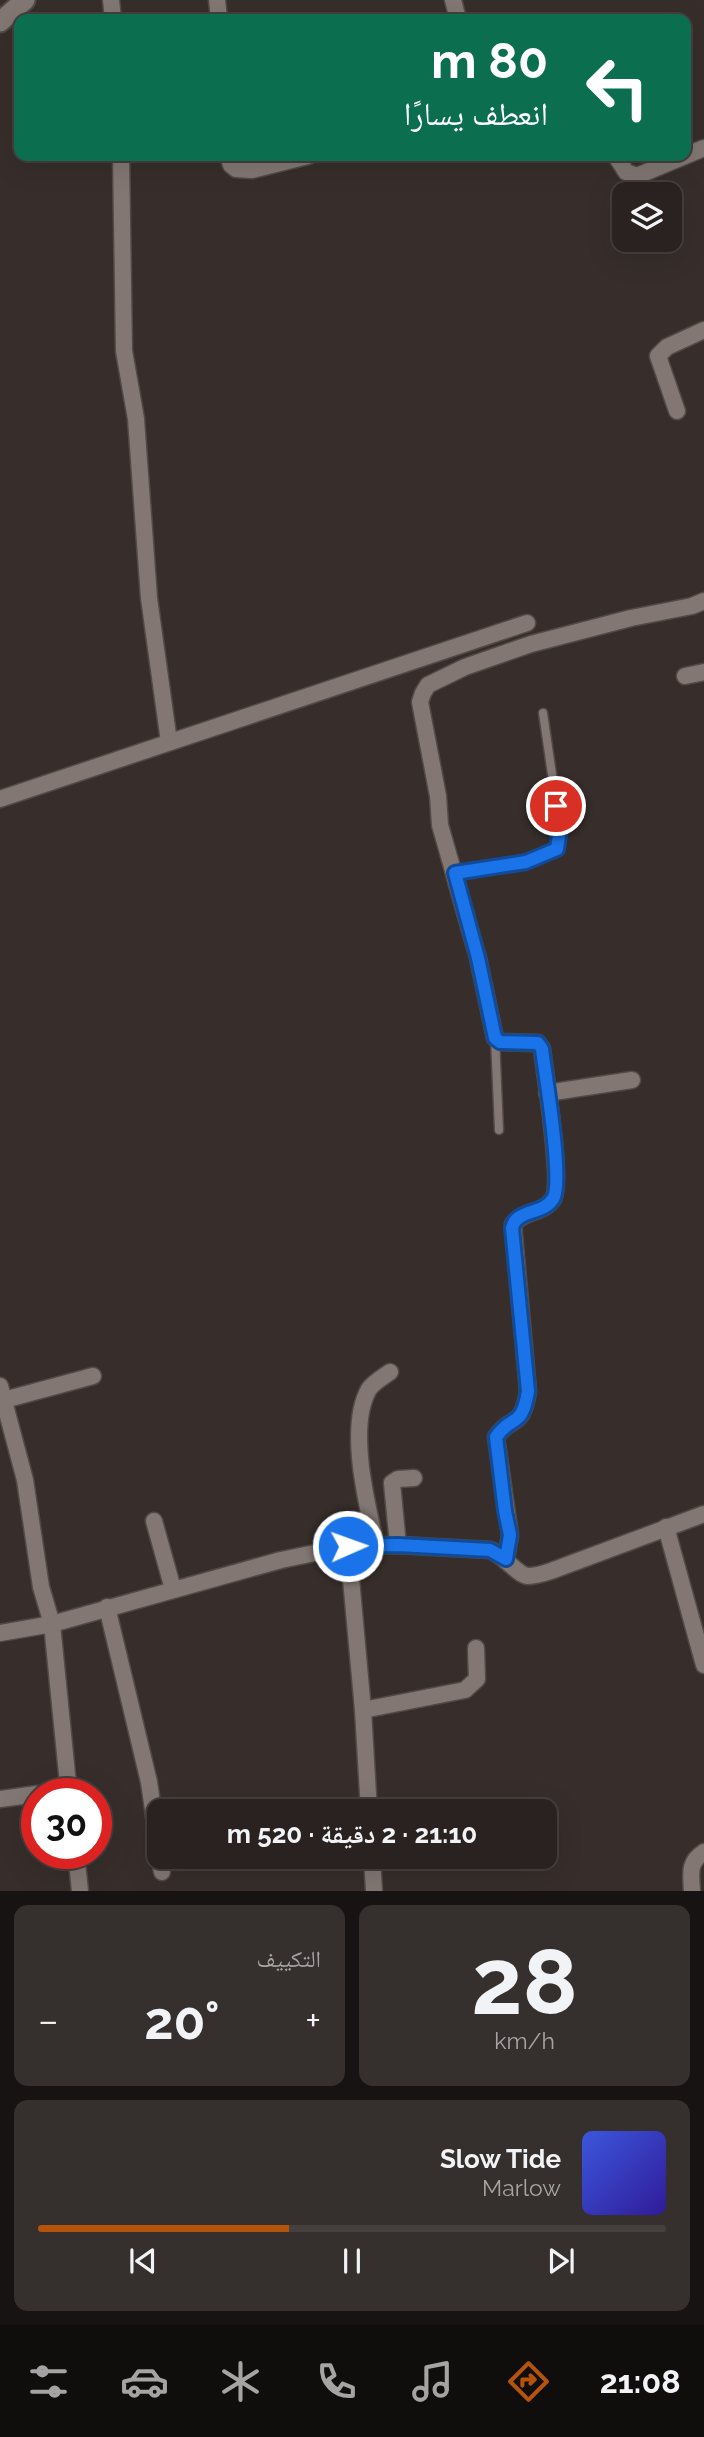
<!DOCTYPE html>
<html lang="ar">
<meta charset="utf-8">
<style>
body{margin:0;font-family:Raleway,"Noto Naskh Arabic",sans-serif;background:#352f2d;color:#f1f3f6;direction:rtl;height:100vh;display:flex;flex-direction:column;font-size:26px;white-space:nowrap}
*{box-sizing:border-box;margin:0}
p{font-size:23px;color:#a5a4a5}
.icon{flex:none;width:38px;height:38px;fill:none;stroke:currentColor;stroke-width:2;stroke-linecap:round;stroke-linejoin:round}
.map{position:relative;height:1891px;overflow:hidden;direction:ltr}
.sheet{display:flex;flex-direction:column;gap:14px;padding:14px;background:#171312;flex:1}
.sheet>*{flex:none}
.top-card{position:absolute;left:14px;top:14px;width:677px;height:147px;border-radius:14px;box-shadow:0 7px 28px #0002,0 0 0 2px #453f3e;direction:rtl;background:#0b6e4f;color:#fff;overflow:hidden}
.controls{position:absolute;left:612px;top:182px;display:grid;gap:14px}
.controls a{display:grid;place-items:center;width:70px;height:70px;border-radius:14px;background:#292220;box-shadow:0 7px 28px #0002,0 0 0 2px #453f3e;font-size:35px}
.speed{position:absolute;left:21px;top:1778px;display:flex;gap:14px;font-size:35px;font-weight:700;text-align:center}
.speed>*{display:grid;place-content:center;width:91px;height:91px;border-radius:50%;background:#292220;box-shadow:0 7px 28px #0002,0 0 0 2px #453f3e;line-height:1}
.speed .limit{border:10px solid #d22;background:#fff;color:#111}
.pin{position:absolute;display:grid;place-items:center;width:60px;height:60px;color:#fff;margin:-30px;border:4px solid #fff;border-radius:50%;box-shadow:0 2px 7px #0007}
.me{position:absolute;width:77px;margin:-38px;rotate:88deg;stroke-linejoin:round;filter:drop-shadow(0 0 5px #0008)}
.turn{display:flex;align-items:center;gap:24px;height:147px;padding:0 28px;font-size:32px}
.turn .icon{width:91px;height:91px;stroke-width:2.5}
.turn b{display:block;font-size:49px;line-height:60px}
.big{font-size:52px;font-weight:700;line-height:1.1}
.sheet .widget{flex:1;display:flex;flex-direction:column;justify-content:center;gap:10px;min-width:0;padding:0 24px;border-radius:14px;background:#352f2d}
.sheet .dial{align-items:center;gap:0}
.dial b{font-size:91px;line-height:1}
.song{display:flex;align-items:center;gap:21px}
.cover{width:84px;height:84px;border-radius:10px;background:linear-gradient(135deg,hsl(230 70% 55%),hsl(250 70% 35%))}
.played{height:7px;border-radius:4px;background:linear-gradient(90deg,#b45309 40%,#453f3e 40%)}
.keys{display:flex;justify-content:space-around;direction:ltr}
.heat{display:flex;justify-content:space-between;align-items:center;font-size:38px;direction:ltr}
.sheet .tiles{flex:1;display:grid;gap:14px;grid-template-columns:1fr 1fr}
.widget:last-child{grid-column:span 2}
.trip{position:absolute;left:147px;top:1799px;width:410px;height:70px;border-radius:14px;background:#292220;box-shadow:0 7px 28px #0002,0 0 0 2px #453f3e;font-weight:700;line-height:70px;text-align:center;direction:rtl}
.dock{display:flex;height:112px;justify-content:space-around;align-items:center;background:#100e0d;color:#a5a4a5}
.dock .icon{width:49px;height:49px}
.dock .on{color:#b45309}
.dock b{font-size:32px;color:#f1f3f6}
.map>svg:first-child{display:block}
.lines{fill:none;stroke-linecap:round;stroke-linejoin:round}
.service-casing{stroke:#524a47;stroke-width:11}
.minor-casing{stroke:#524a47;stroke-width:19}
.secondary-casing{stroke:#524a47;stroke-width:23}
.service{stroke:#827773;stroke-width:8}
.minor{stroke:#827773;stroke-width:16}
.secondary{stroke:#827773;stroke-width:19}
.route-casing{stroke:#114b97;stroke-width:18}
.route{stroke:#1a73e8;stroke-width:12}
</style>
<div class="map">
<svg width="704" height="1891" viewBox="0 0 704 1891">
<rect width="100%" height="100%" fill="#372e2b"/>
<g class="lines">
<defs>
<g id="service">
<path d="M455 873 526 862 557 849 560 829 543 713"/>
<path d="M495 1038 499 1130"/>
</g>
<g id="minor">
<path d="M111 0 113 19"/>
<path d="M217 0 219 19"/>
<path d="M453 0 458 19"/>
<path d="M121 156 124 351 136 419 149 598 169 742"/>
<path d="M228 156 231 165 236 169 252 170 308 156"/>
<path d="M616 156 626 172 637 176 704 148"/>
<path d="M677 411 658 356 667 347 704 330"/>
<path d="M685 676 704 672"/>
<path d="M0 799 527 623"/>
<path d="M547 1093 632 1080"/>
<path d="M0 1386 25 1480 41 1587 52 1624 69 1794"/>
<path d="M4 1400 93 1376"/>
<path d="M154 1521 173 1589"/>
<path d="M666 1527 704 1665"/>
<path d="M376 1545C367 1504 347 1427 369 1389 373 1383 383 1377 390 1372"/>
<path d="M398 1545 392 1483 398 1479 414 1478"/>
<path d="M348 1546 363 1710 369 1811"/>
<path d="M506 1559 510 1535 496 1437C512 1414 522 1430 528 1391L513 1224C524 1210 543 1214 553 1199 563 1183 545 1074 542 1049L538 1043 500 1042 495 1038 478 958 440 825 438 796 420 702 423 693 428 685 465 667 531 644 631 618 692 606 704 601"/>
<path d="M107 1607 149 1782 159 1851"/>
<path d="M0 1633 52 1624 281 1560 348 1546 398 1545 490 1550C504 1555 517 1575 528 1576 535 1576 545 1573 551 1571L704 1514"/>
<path d="M363 1710 465 1690 477 1679 476 1648"/>
<path d="M41 1794 69 1790"/>
<path d="M0 1799 37 1794"/>
<path d="M76 1853 80 1891"/>
<path d="M160 1857 162 1872"/>
<path d="M372 1857 374 1891"/>
<path d="M692 1891C691 1874 688 1862 704 1852"/>
</g>
<path id="secondary" d="M0 22 25 0"/>
</defs>
<!-- service casing -->
<use href="#service" class="service-casing"/>
<!-- minor casing -->
<use href="#minor" class="minor-casing"/>
<!-- secondary casing -->
<use href="#secondary" class="secondary-casing"/>
<!-- service -->
<use href="#service" class="service"/>
<!-- minor -->
<use href="#minor" class="minor"/>
<!-- secondary -->
<use href="#secondary" class="secondary"/>
</g>
<g class="lines">
<defs>
<path id="route" d="M348 1546 398 1545 490 1550 506 1559 510 1535 505 1511 496 1437C512 1414 522 1429 528 1391L512 1228C516 1209 543 1215 553 1199 564 1182 545 1074 542 1049L538 1043 500 1042 495 1038 478 958 455 873 526 862 557 849 560 829 556 806"/>
</defs>
<!-- route casing -->
<use href="#route" class="route-casing"/>
<!-- route -->
<use href="#route" class="route"/>
</g>
</svg>
<div class="controls">
<a><svg class="icon" aria-label="layers" viewBox="0 0 24 24"><path d="M12 4l9 5-9 5-9-5zM3 14l9 5 9-5"/></svg></a>
</div>
<div class="speed"><div class="limit">30</div></div>
<div class="pin" style="left:556px;top:806px;background:#d93025"><svg class="icon" aria-label="arrive" viewBox="0 0 24 24"><path d="M6 21V4h12l-3 4 3 4H6"/></svg></div>
<svg class="me" style="left:348px;top:1546px" viewBox="-20 -20 40 40"><circle r="17" fill="#1a73e8" stroke="#fff" stroke-width="3"/><path d="M0-11L8 9 0 5-8 9z" fill="#fff"/></svg>
<div class="trip">21:10 · 2 دقيقة · 520 m</div>
<div class="top-card">
<div class="turn"><svg class="icon" aria-label="left" viewBox="0 0 24 24"><path d="M17 20v-9H6M10 6l-5 5 5 5"/></svg><div><b>80 m</b>انعطف يسارًا</div></div>
</div>
</div>
<section class="sheet">
<div class="tiles">
<div class="widget dial"><b>28</b><p>km/h</p></div>
<div class="widget"><p>التكييف</p>
<div class="heat"><a>−</a><b class="big">20°</b><a>+</a></div>
</div>
<div class="widget">
<div class="song"><i class="cover"></i><div><b>Slow Tide</b><p>Marlow</p></div></div>
<div class="played"></div>
<div class="keys"><svg class="icon" aria-label="previous" viewBox="0 0 24 24"><path d="M18 5L8 12l10 7zM5 5v14"/></svg><svg class="icon" aria-label="pause" viewBox="0 0 24 24"><path d="M8 5v14M16 5v14"/></svg><svg class="icon" aria-label="next" viewBox="0 0 24 24"><path d="M6 5l10 7-10 7zM19 5v14"/></svg></div>
</div>
</div>
</section>
<nav class="dock">
<b>21:08</b>
<svg class="icon on" aria-label="directions" viewBox="0 0 24 24"><path d="M12 3l9 9-9 9-9-9zM9 14v-3h6M13 9l2 2-2 2"/></svg>
<svg class="icon" aria-label="music" viewBox="0 0 24 24"><path d="M9 18V5l10-2v13"/><circle cx="6" cy="18" r="3"/><circle cx="16" cy="16" r="3"/></svg>
<svg class="icon" aria-label="phone" viewBox="0 0 24 24"><path d="M5 4h4l2 5-3 2q2 4 5 5l2-3 5 2v4C11 20 4 13 5 4z"/></svg>
<svg class="icon" aria-label="climate" viewBox="0 0 24 24"><path d="M12 3v18M4 7l16 10M4 17L20 7"/></svg>
<svg class="icon" aria-label="car" viewBox="0 0 24 24"><path d="M5 17H2v-5l4-1 3-4h7l3 4 3 1v5h-3M9 17h6M6 11h13"/><circle cx="7" cy="17" r="2"/><circle cx="17" cy="17" r="2"/></svg>
<svg class="icon" aria-label="filters" viewBox="0 0 24 24"><path d="M4 7h16M4 17h16"/><circle cx="9" cy="7" r="2"/><circle cx="15" cy="17" r="2"/></svg>
</nav>
